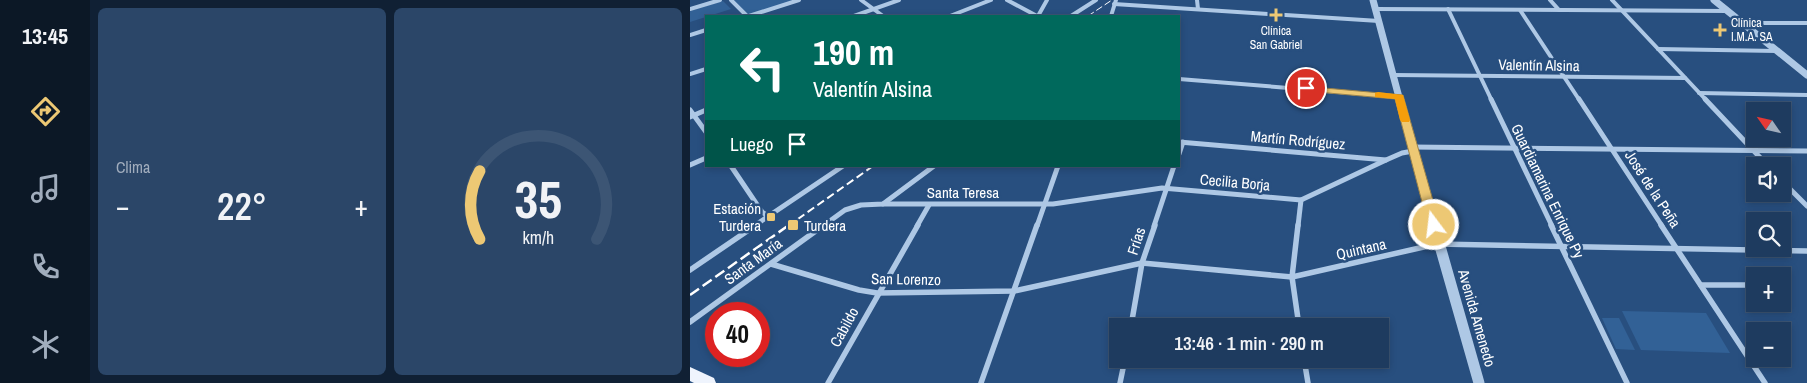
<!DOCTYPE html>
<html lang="es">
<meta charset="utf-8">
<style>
body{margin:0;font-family:"Archivo Narrow",sans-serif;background:#2b4668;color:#f1f3f6;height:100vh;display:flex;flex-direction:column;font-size:19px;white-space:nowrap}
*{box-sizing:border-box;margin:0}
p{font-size:16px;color:#a1adbd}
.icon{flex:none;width:28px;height:28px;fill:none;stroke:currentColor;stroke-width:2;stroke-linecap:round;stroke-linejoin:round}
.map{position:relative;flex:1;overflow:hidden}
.side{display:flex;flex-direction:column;gap:8px;padding:8px;background:#102034;width:600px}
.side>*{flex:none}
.hud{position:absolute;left:15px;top:15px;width:475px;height:152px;border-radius:0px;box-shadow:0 2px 8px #0003,0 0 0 1px #3c5574;background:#00695c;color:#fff;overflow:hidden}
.needle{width:32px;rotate:304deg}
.tools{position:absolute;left:1056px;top:102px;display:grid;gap:10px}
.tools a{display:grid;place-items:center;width:45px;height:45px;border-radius:0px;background:#1e3b5f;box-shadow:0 2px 8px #0003,0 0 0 1px #3c5574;font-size:25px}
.speed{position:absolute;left:15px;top:302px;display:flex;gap:10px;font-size:25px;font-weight:700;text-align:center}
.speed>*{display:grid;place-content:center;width:65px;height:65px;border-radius:50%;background:#1e3b5f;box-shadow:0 2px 8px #0003,0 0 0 1px #3c5574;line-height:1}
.speed .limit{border:8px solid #d22;background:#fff;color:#111}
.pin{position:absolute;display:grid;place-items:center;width:42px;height:42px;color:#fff;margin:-21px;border:2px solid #fff;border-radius:50%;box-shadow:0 1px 5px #0007}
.me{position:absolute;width:55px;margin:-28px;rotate:345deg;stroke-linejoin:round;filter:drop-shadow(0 0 4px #0008)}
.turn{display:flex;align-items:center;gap:18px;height:105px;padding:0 25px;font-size:22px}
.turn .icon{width:65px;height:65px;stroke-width:2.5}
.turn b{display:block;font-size:35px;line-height:42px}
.then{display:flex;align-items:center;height:48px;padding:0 25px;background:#0003;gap:10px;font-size:19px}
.big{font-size:38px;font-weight:600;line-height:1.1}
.side .card{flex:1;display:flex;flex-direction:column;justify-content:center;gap:8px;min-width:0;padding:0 18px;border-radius:8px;background:#2b4668}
.side .dial{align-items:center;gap:0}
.dial svg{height:130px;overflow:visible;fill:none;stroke:#3c5574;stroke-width:7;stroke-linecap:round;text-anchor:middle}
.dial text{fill:#f1f3f6;stroke:none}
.heat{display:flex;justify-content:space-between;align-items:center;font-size:28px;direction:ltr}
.side .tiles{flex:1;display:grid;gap:8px;grid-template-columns:repeat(2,1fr)}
.trip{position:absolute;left:419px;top:318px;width:280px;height:50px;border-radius:0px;background:#1e3b5f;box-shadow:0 2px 8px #0003,0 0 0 1px #3c5574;font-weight:600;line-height:50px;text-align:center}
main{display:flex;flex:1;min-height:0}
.dock{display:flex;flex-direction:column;width:90px;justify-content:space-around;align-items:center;background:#0c1826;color:#a1adbd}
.dock .icon{width:35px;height:35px}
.dock .on{color:#edc874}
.dock b{font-size:22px;color:#f1f3f6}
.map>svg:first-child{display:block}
.green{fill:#326196}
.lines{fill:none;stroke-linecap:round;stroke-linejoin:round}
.minor-far2{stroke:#aec8e5;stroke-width:4}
.minor-far1{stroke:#aec8e5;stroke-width:5}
.minor{stroke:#aec8e5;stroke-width:5.5}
.tertiary-far2{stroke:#aec8e5;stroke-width:7}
.tertiary-far1{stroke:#aec8e5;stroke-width:8}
.tertiary{stroke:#aec8e5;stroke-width:11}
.primary{fill:#eff4fd;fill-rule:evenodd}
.rail-far2{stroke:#fff;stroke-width:1;stroke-dasharray:7 3;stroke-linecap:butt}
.rail-far1{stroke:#fff;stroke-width:2;stroke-dasharray:8 4;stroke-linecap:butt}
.rail{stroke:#fff;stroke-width:2.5;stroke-dasharray:11 4.5;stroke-linecap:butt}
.route{fill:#edc874;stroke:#9a824b}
.slow{fill:#f59e0b}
.poi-dot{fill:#edc874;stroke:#284f7f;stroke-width:2}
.labels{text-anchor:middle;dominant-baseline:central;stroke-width:5;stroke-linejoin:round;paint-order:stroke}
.far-poi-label{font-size:12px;fill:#fff;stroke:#284f7f;text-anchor:start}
.street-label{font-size:15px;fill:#fff;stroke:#284f7f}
.poi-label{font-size:15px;fill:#fff;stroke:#284f7f;text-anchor:end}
</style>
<main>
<nav class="dock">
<b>13:45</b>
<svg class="icon on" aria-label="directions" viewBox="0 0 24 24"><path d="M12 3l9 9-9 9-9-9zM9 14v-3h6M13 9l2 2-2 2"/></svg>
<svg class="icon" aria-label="music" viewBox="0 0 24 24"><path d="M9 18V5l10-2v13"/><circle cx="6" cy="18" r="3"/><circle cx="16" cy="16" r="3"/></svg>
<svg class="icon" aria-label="phone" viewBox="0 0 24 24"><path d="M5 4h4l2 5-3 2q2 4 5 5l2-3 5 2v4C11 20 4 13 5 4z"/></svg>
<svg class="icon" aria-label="climate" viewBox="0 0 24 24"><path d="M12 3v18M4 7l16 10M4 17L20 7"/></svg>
</nav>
<section class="side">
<div class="tiles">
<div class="card"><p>Clima</p>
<div class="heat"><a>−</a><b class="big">22°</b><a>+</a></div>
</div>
<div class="card dial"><svg viewBox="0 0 100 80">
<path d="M14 69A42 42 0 1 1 86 69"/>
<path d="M14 69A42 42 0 0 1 14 27" stroke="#edc874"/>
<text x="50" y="56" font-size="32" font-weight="700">35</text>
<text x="50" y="72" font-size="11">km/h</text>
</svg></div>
</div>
</section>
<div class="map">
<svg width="1117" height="383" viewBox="0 0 1117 383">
<rect width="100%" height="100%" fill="#284f7f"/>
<!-- green -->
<g class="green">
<path d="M41 0H109L59 16Z"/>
<path d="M33 1 41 9 0 22V11Z"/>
<path d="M932 311 1016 313 1040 353 951 350Z"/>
<path d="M912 318H929L945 350 926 349Z"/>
</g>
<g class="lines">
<!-- minor-far2 -->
<g class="minor-far2">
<path d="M41 0 57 16"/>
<path d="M171 0 193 16"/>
<path d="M317 0 347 16"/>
<path d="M507 0 508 9"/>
<path d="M860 0 869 10"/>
<path d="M922 0 1017 101"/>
<path d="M424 4 689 21"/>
<path d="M0 9 30 0"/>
<path d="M686 9 1038 11"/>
<path d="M758 9 802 101"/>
<path d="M830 10 890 101"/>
<path d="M59 16 109 0"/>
<path d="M164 16 209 0"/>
<path d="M260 16 301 0"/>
<path d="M348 16 357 0"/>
<path d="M381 16 406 0"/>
<path d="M421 16 426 0"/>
<path d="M1053 23H1117"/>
<path d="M0 35 16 30"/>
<path d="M968 49 1087 51"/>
<path d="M0 74 16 69"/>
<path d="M703 75 995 78"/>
<path d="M489 79 709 97"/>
<path d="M1009 93 1117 95"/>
</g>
<!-- minor-far1 -->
<g class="minor-far1">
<path d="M801 99 862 226"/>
<path d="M889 99 972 226"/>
<path d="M1015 99 1078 166"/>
<path d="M0 110 16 132"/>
<path d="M0 117 16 110"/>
<path d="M489 142 696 160 712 153 723 151"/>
<path d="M722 147 1117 151"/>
<path d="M489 154 493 142"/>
<path d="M0 165 16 158"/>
<path d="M41 166 72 212 78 216"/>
<path d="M1092 181 1117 206"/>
<path d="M193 204H363L472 188 611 200 696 160"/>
<path d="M64 226 153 166"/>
<path d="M133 226 155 210 171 205 193 204 244 166"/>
<path d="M227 226 239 205"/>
<path d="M347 226 368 166"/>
<path d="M464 226 484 166"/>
<path d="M608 226 611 200"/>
</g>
<!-- minor -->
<g class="minor">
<path d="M608 225 602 277 609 326"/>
<path d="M861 225 937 383"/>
<path d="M971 225 1075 383"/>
<path d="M81 264 169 290 187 293 324 291 452 263 602 277 747 244 1117 251"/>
<path d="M0 270 66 225"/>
<path d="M1011 285H1065"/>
<path d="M1092 285H1097"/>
<path d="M0 322 134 225"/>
<path d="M441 326 452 263 465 225"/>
<path d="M614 359 618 383"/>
<path d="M138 383 228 225"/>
<path d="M291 383 347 225"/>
<path d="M430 383 435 359"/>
</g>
<!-- tertiary-far2 -->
<g class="tertiary-far2">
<path d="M683 0 710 101"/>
<path d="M1024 0 1117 75"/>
</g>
<!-- tertiary-far1 -->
<path class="tertiary-far1" d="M709 99 744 226"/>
<!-- tertiary -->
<path class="tertiary" d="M744 225 789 383"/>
<!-- primary -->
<path class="primary" d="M0 367 24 378 26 383H4L0 381Z"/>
<!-- rail-far2 -->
<path class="rail-far2" d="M398 16 422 0"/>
<!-- rail-far1 -->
<path class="rail-far1" d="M98 226 183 166"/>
<!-- rail -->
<path class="rail" d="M0 295 99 225"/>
</g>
<!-- route -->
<path class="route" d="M612 86 713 95 750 225 748 229H740L738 225 705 99 616 91 612 90Z"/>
<!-- slow -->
<path class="slow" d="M688 92 713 95 720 120 719 122H712L710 120 705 99 685 97V93Z"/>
<!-- markers -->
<g class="poi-dot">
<path d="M583.5 7.5h5v5h5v5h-5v5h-5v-5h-5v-5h5z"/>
<path d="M1027.5 22.5h5v5h5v5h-5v5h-5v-5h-5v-5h5z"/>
<rect x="76" y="212" width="10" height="10" rx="2.5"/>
<rect x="97" y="219" width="12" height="12" rx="2.5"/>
</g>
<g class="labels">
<!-- far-poi labels -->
<g class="far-poi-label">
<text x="1041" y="23">Clínica<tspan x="1041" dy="14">I.M.A. SA</tspan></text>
<text x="586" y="31" text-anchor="middle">Clínica<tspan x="586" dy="14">San Gabriel</tspan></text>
</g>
<!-- street labels -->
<g class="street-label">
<text transform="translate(849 65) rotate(1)">Valentín Alsina</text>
<text transform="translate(608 140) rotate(5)">Martín Rodríguez</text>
<text transform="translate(545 182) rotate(5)">Cecilia Borja</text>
<text transform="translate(963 189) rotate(57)">José de la Peña</text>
<text transform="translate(858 191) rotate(64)">Guardiamarina Enrique Py</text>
<text x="273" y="192">Santa Teresa</text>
<text transform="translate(446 241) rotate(-72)">Frías</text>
<text transform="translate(671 249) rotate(-13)">Quintana</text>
<text transform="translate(63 261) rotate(-36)">Santa María</text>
<text transform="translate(216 279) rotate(1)">San Lorenzo</text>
<text transform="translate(787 318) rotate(74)">Avenida Amenedo</text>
<text transform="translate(154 327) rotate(-61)">Cabildo</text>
</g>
<!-- poi labels -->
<g class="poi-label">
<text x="71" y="208">Estación<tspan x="71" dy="17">Turdera</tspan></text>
<text x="114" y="225" text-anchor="start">Turdera</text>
</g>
</g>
</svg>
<div class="tools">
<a><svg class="needle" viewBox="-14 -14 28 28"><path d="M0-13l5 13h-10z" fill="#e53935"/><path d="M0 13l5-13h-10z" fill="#a1adbd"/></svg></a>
<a><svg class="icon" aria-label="sound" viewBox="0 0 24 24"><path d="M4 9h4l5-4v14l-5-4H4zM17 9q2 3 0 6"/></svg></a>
<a><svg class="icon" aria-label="search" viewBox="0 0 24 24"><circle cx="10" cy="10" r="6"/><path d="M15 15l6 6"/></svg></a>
<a>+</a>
<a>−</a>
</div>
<div class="speed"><div class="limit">40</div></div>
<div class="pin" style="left:616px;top:88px;background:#d93025"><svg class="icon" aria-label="arrive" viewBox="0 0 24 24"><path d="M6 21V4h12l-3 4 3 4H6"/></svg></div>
<svg class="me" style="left:744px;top:225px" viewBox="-20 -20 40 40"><circle r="17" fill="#edc874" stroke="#fff" stroke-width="3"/><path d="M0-11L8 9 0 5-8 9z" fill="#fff"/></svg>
<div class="trip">13:46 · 1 min · 290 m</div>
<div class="hud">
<div class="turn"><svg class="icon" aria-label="left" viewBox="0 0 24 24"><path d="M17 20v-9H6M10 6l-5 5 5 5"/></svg><div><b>190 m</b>Valentín Alsina</div></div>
<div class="then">Luego<svg class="icon" aria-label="arrive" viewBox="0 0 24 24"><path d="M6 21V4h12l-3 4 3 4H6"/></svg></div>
</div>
</div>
</main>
